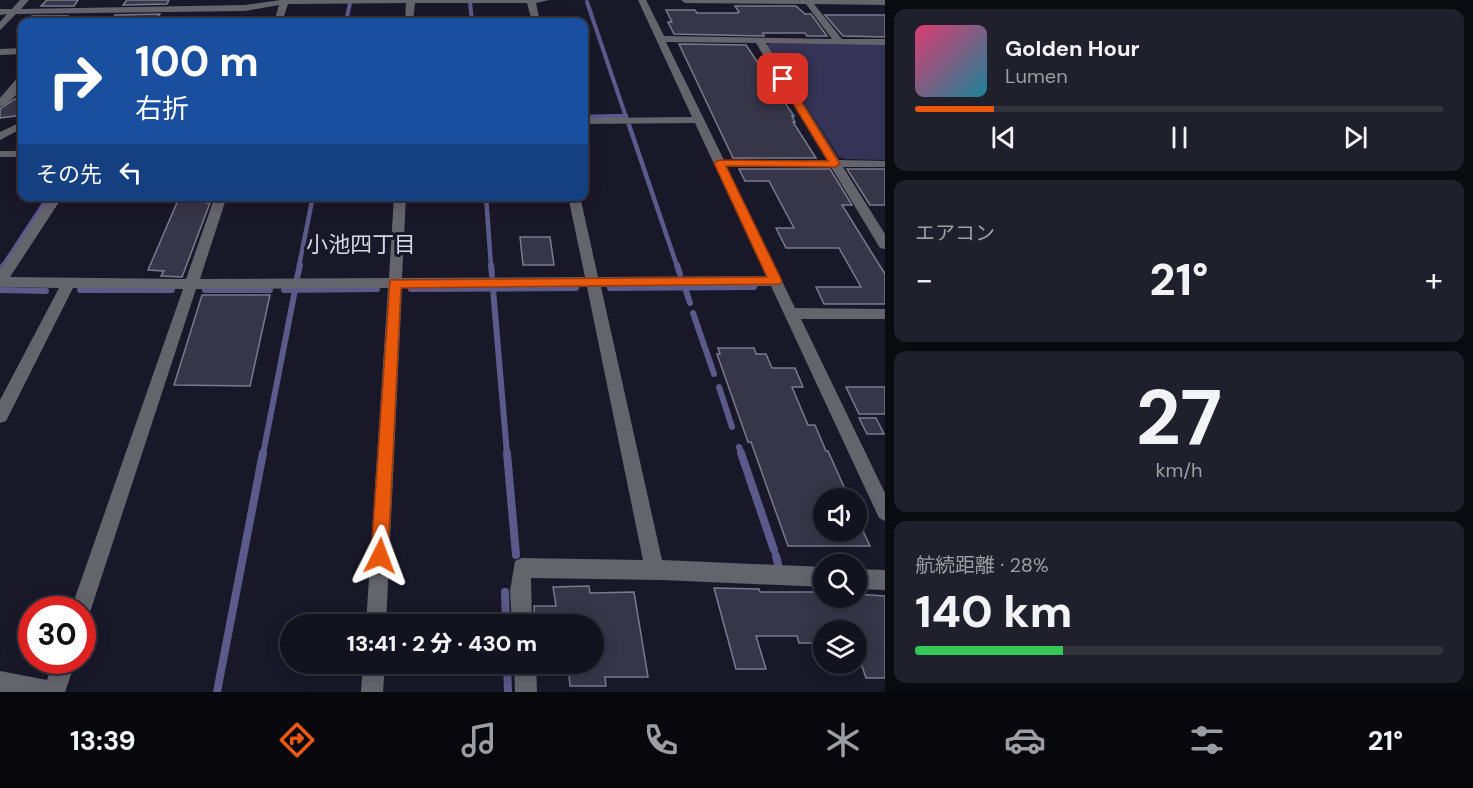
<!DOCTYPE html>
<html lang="ja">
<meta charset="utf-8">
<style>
body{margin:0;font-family:"DM Sans","Noto Sans JP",sans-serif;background:#20202c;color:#f1f3f6;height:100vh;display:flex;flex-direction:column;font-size:22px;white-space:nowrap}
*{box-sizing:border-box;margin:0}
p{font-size:20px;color:#9d9ea4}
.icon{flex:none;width:33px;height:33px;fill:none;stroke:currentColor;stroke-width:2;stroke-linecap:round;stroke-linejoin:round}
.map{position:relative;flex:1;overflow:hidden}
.details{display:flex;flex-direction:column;gap:9px;padding:9px;background:#0a0a11;width:588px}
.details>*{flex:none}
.hud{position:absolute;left:18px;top:18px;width:570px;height:183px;border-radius:12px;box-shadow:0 3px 15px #0003,0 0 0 2px #32323d;background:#1a4fa0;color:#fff;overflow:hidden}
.tools{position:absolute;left:813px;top:488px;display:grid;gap:12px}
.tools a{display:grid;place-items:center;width:54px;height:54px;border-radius:50%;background:#13121f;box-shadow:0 3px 15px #0003,0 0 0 2px #32323d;font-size:30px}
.speed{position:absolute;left:18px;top:596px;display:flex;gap:12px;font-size:30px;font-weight:700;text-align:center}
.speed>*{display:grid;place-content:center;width:78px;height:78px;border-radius:50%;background:#13121f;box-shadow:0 3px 15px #0003,0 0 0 2px #32323d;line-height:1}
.speed .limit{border:9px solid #d22;background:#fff;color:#111}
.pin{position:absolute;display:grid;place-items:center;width:51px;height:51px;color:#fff;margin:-26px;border-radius:12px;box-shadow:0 3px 9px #0006}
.me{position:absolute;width:66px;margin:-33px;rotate:3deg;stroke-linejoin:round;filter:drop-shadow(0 0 4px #0008)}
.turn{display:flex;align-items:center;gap:21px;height:126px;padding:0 18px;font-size:27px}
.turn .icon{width:78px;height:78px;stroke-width:2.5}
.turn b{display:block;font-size:42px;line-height:51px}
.then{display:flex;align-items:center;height:57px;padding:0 18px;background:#0003;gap:12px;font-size:22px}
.big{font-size:45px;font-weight:800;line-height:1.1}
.details .widget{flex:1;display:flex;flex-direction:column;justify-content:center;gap:9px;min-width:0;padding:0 21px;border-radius:12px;background:#20202c}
.details .dial{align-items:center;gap:0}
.dial b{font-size:78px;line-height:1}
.song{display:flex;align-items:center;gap:18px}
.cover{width:72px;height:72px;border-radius:9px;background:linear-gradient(135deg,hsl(340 70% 55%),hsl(190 70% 35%))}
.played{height:6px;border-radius:3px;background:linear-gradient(90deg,#ea580c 15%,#32323d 15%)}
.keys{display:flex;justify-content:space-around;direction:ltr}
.heat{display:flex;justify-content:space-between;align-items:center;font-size:33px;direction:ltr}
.charge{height:9px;border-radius:4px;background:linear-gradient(90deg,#34c759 28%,#32323d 0)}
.trip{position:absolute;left:280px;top:614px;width:324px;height:60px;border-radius:30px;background:#13121f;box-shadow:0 3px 15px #0003,0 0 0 2px #32323d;font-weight:800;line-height:60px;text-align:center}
.menu{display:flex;height:96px;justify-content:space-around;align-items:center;background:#08070c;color:#9d9ea4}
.menu .icon{width:42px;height:42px}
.menu .on{color:#ea580c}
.menu b{font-size:27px;color:#f1f3f6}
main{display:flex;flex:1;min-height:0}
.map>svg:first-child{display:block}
.green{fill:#353356}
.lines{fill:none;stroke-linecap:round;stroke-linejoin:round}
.stream-far3{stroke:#5c598b;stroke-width:4}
.stream-far2{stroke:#5c598b;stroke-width:4.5}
.stream-far1{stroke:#5c598b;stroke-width:6}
.stream{stroke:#5c598b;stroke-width:8}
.building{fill:#373649;stroke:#7a7a8f;stroke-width:1.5}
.minor{fill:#64646d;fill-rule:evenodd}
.route{fill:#ea580c;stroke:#983908;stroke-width:1.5}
.labels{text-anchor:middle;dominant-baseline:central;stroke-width:6;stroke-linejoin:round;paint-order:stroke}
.neighbourhood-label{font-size:22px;fill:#d8d8e4;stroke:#191829}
</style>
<main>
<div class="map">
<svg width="885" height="692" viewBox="0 0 885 692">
<rect width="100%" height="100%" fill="#191829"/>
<!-- green -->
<path class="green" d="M770 43 885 44V160L845 159 839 157 767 45Z"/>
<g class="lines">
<!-- stream-far3 -->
<g class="stream-far3">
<path d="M470 2 472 22"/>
<path d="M346 22 350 3"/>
<path d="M584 117H626L587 2"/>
</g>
<!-- stream-far2 -->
<g class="stream-far2">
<path d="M584 117 626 116"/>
<path d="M629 125 677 266"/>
<path d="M486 196 491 266"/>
<path d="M3 266 49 196"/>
<path d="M299 266 313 196"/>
</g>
<!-- stream-far1 -->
<g class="stream-far1">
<path d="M491 265 492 275"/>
<path d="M677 265 680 274"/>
<path d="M1 269 4 265"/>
<path d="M297 278 300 265"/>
<path d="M610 288 754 287"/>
<path d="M685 288 690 303"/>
<path d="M411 289 576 288"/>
<path d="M493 289 507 454"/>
<path d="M0 290 46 291"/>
<path d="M80 290H172"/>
<path d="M205 290H270"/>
<path d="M284 290 377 289"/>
<path d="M693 313 714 374"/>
<path d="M719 387 732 427"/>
<path d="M739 447 742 454"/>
<path d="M263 454 295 290"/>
</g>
<!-- stream -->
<g class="stream">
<path d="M507 453 516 555"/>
<path d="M741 453 774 550"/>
<path d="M776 556 778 564"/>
<path d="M505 592 506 624"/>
<path d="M507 663 508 692"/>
<path d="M217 692 263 453"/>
</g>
</g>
<!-- building -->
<g class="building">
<path d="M47 0H78L74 6H41Z"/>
<path d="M127 0H169L167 4 123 5Z"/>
<path d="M735 6H796L805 14H811L827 36H807L805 33H763L764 36 674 34 668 22H672L666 10H695L697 13H737L739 12Z"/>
<path d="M160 14 154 22H111L115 15Z"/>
<path d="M825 15H885V37L843 36Z"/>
<path d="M32 16H67L59 22H26Z"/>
<path d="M679 44 746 45 794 116H792L795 122H793L816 158H733Z"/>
<path d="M15 99 22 100V115L0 118V109Z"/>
<path d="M739 169H830L852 205H842L885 274V304H824L816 287H861L839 248H786L776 228H794L769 181H745Z"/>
<path d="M847 169H885V205H870Z"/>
<path d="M179 198H209L207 203H210L182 277 161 276 164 271 148 270Z"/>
<path d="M520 237H550L554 265H523Z"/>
<path d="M202 295H270L250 386 174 385Z"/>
<path d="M718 348H754L756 354H766L772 368H795L803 387H792L808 425H815L826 451H828L849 498H824V531H863L870 546H788L751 442H748L717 354H720Z"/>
<path d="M846 387H885V414H859Z"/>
<path d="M859 418H876L884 434H867Z"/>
<path d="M589 586 590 593 634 592 648 677H605L606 686H570L568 663H594V624H535L534 606H556L553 587Z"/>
<path d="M714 588 759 589 760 592H816L817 597H856V594L885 596V678H866L861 663H856V630H824V643H799L797 636H756L766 669H736Z"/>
</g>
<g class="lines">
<!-- minor -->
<g class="minor">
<path d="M20 0H29L21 9 245 5 281 0H549L536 3 540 22H532L527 3H415L413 22H405L406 3 291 4H288L282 22H274L279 5 245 11 16 14 0 30V22L7 14 0 15V9H12Z"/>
<path d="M638 0H646L664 36 832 39 806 4 685 3 681 0H885V5L814 4 842 39H885V45L766 43 839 160 885 161V167H843L885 234V249L880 248 831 167H727L795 308 885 309V319H801L885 493V521L879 518 771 286 601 287 662 560 824 567V587L662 580 531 578 532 624H512L510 591 515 561 522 558 643 560 587 287 402 288 386 624H366L388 288 196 289 91 609 88 616 82 618V609H71L183 289 73 288 6 421 0 423V400L59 288 0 287V271L51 196H63L10 277 186 279 215 196H227L200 279 389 278 394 196H406L402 278 585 277 568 196H580L598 277 766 276 695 123 584 124V118L692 117ZM666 42 756 43 827 160H724Z"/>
<path d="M22 48V54L0 55V49Z"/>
<path d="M22 75C23 89 13 102 0 107V98L19 76Z"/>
<path d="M17 124 21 125V129L0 140V132Z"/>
<rect x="0" y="151" width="22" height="6"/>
<path d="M856 569 885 570V590L856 589Z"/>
<path d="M54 660H76L65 692H0V671L47 680Z"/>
<path d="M363 663H385L383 692H361Z"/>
<path d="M514 663H536L537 692H515Z"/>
</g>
</g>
<!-- route -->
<path class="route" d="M780 77H786L840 164 835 167 726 166 782 281 780 284 401 288 388 556 386 562 380 565 373 562 371 556 390 280 767 277 714 163 719 160 828 161 778 79Z"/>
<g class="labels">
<!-- neighbourhood labels -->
<g class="neighbourhood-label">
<text x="361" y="244">小池四丁目</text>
</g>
</g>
</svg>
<div class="tools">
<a><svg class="icon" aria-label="sound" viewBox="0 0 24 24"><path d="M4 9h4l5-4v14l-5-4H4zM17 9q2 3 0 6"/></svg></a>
<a><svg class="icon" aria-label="search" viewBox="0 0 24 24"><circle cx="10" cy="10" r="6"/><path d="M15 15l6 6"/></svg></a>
<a><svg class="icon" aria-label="layers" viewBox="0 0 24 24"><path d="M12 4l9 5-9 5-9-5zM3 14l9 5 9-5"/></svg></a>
</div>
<div class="speed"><div class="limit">30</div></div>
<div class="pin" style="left:783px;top:79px;background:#d93025"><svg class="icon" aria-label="arrive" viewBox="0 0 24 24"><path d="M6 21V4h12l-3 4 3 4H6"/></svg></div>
<svg class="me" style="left:380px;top:556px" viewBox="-20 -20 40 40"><path d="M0-17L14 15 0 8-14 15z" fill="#ea580c" stroke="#fff" stroke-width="4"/></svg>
<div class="trip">13:41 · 2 分 · 430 m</div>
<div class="hud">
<div class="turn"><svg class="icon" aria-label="right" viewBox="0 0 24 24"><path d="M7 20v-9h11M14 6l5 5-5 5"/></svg><div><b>100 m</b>右折</div></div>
<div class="then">その先<svg class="icon" aria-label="left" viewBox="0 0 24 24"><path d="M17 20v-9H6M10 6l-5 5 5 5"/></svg></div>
</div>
</div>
<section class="details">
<div class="widget">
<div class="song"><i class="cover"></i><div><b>Golden Hour</b><p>Lumen</p></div></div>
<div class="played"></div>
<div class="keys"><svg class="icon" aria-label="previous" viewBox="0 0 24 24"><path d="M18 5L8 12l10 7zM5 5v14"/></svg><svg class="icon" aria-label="pause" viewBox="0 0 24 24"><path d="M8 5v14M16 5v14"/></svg><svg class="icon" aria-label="next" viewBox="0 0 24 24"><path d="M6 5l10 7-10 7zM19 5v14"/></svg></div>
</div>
<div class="widget"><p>エアコン</p>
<div class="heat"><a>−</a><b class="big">21°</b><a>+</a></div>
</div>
<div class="widget dial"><b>27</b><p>km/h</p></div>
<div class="widget"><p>航続距離 · 28%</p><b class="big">140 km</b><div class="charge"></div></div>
</section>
</main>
<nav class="menu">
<b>13:39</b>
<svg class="icon on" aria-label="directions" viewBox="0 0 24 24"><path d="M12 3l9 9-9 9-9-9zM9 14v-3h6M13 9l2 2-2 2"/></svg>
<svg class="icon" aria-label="music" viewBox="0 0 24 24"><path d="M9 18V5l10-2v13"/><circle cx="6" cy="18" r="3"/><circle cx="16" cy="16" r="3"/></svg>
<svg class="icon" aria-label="phone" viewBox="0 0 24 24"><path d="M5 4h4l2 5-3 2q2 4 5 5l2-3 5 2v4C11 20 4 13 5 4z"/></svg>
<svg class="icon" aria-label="climate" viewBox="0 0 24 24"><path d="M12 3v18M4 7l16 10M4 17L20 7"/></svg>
<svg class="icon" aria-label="car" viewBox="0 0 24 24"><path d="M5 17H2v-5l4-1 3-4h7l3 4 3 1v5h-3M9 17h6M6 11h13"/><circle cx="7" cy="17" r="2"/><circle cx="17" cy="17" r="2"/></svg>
<svg class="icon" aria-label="filters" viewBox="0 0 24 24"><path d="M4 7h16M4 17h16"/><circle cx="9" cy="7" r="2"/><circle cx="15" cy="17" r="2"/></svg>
<b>21°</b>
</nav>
